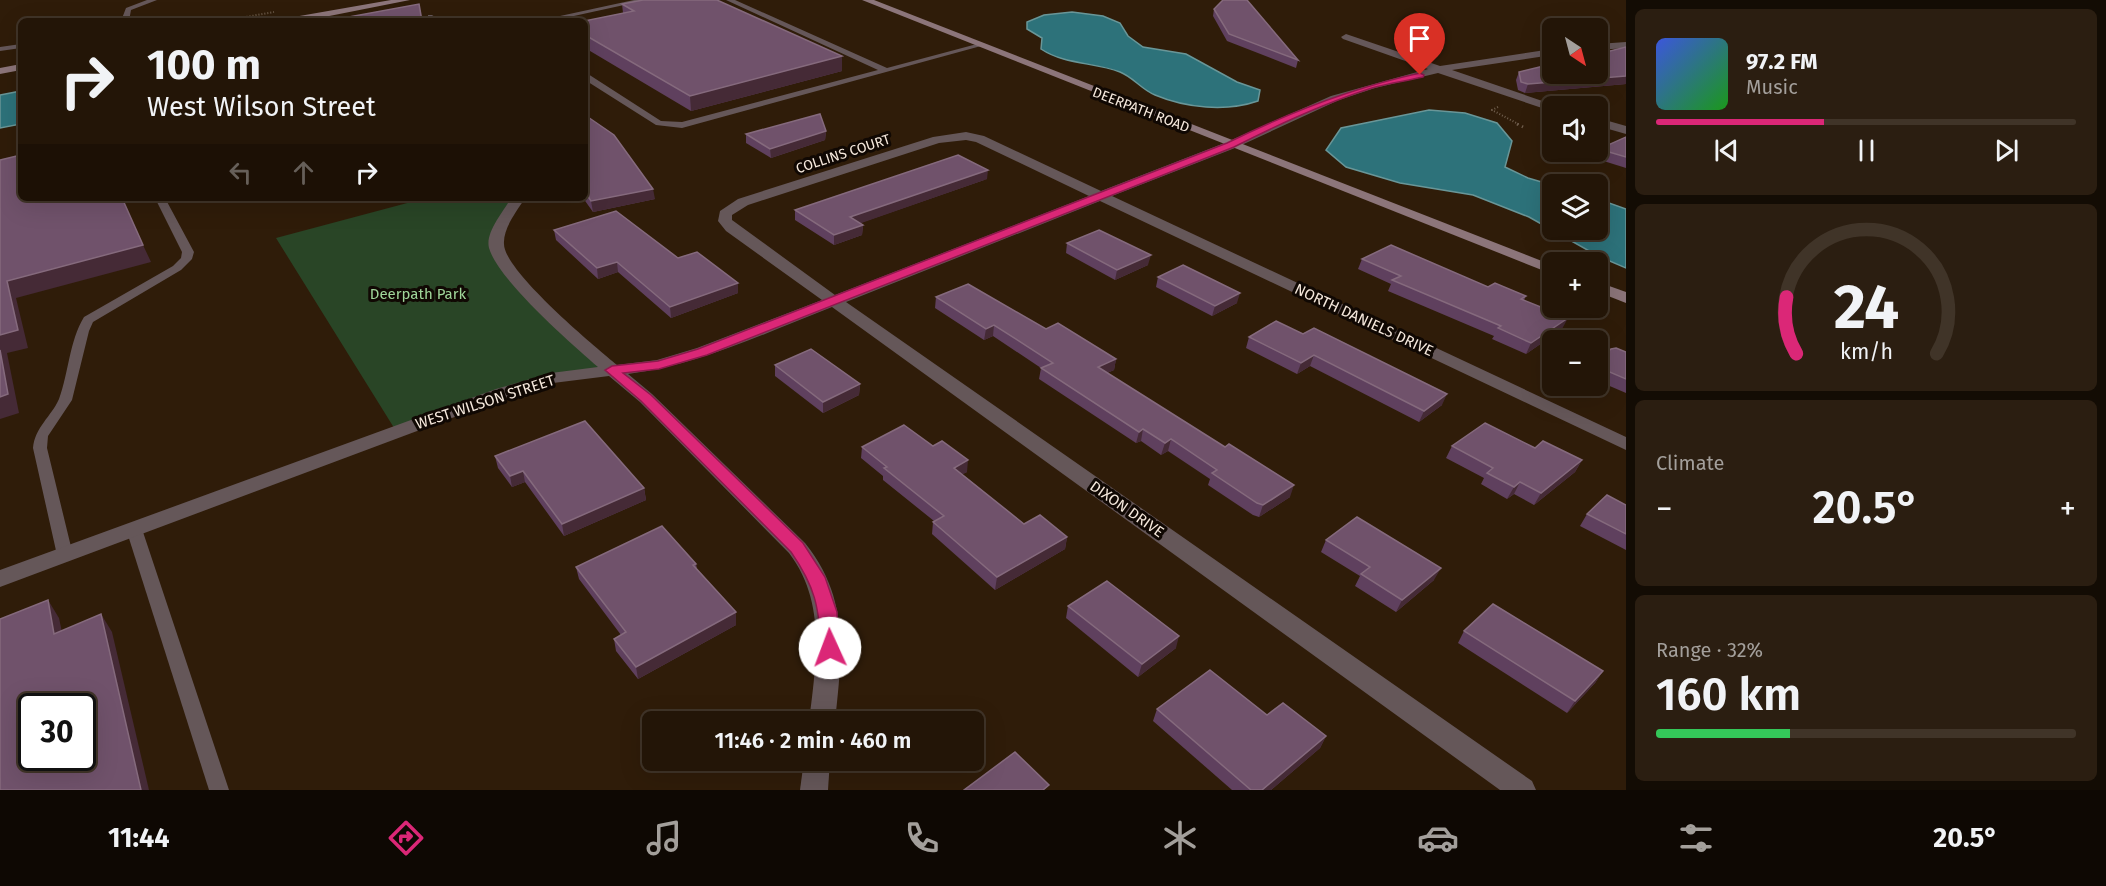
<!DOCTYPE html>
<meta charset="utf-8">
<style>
body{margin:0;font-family:"Fira Sans",sans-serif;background:#2b1e11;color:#f1f3f6;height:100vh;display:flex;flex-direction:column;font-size:22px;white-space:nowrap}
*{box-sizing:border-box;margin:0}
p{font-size:20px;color:#a39f9b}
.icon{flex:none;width:33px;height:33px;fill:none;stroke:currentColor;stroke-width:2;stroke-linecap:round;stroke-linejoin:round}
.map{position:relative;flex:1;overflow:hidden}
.details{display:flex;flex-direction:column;gap:9px;padding:9px;background:#130c04;width:480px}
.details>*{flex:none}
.top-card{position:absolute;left:18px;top:18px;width:570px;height:183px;border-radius:9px;box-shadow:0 6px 24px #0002,0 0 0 2px #403428;background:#231507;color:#f1f3f6;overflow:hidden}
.needle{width:39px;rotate:144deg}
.tools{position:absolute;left:1542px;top:18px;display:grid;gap:12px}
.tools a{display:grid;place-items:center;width:66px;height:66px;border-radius:9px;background:#231507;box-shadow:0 6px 24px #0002,0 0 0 2px #403428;font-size:30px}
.speed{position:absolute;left:18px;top:693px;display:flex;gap:12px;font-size:30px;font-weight:700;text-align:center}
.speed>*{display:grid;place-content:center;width:78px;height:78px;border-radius:50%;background:#231507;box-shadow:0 6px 24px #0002,0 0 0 2px #403428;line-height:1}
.speed .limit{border:3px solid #111;border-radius:9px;background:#fff;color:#111}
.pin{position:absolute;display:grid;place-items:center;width:51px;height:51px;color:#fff;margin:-62px -26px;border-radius:50% 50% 50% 0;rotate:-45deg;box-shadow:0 0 6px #0007}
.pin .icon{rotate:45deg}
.me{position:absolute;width:66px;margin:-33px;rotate:358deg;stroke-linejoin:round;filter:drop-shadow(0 0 4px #0008)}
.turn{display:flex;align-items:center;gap:21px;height:126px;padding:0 30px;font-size:27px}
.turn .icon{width:78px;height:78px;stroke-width:2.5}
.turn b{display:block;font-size:42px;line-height:51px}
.lanes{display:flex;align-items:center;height:57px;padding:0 30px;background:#0003;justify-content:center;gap:30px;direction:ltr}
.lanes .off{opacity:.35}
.big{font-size:45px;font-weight:600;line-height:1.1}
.details .tile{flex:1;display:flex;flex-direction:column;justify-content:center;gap:9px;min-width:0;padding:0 21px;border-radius:9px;background:#2b1e11}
.details .dial{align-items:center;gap:0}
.dial svg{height:156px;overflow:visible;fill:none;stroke:#403428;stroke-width:7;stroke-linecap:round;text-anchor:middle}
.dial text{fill:#f1f3f6;stroke:none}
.song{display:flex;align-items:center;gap:18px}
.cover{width:72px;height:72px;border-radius:9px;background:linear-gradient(135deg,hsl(230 70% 55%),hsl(120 70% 35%))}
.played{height:6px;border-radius:3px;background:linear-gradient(90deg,#db2777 40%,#403428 40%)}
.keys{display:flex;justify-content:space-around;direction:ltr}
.heat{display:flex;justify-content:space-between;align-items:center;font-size:33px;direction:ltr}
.charge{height:9px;border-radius:4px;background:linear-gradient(90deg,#34c759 32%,#403428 0)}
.trip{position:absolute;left:642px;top:711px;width:342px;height:60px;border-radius:9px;background:#231507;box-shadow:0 6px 24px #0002,0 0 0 2px #403428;font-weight:600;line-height:60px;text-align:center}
.menu{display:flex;height:96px;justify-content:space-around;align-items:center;background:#0e0803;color:#a39f9b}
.menu .icon{width:42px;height:42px}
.menu .selected{color:#db2777}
.menu b{font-size:27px;color:#f1f3f6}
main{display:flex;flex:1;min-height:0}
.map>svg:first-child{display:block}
.green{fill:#294526}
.water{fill:#2d727a;stroke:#699698;stroke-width:1.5}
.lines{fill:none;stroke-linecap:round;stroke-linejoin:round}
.path-far1{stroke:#705f4e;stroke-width:2;stroke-dasharray:1 2;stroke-linecap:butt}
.path{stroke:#705f4e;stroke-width:3;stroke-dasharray:1.5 4;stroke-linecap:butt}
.lane{fill:#655759;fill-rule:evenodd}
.street{fill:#655759;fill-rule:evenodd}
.secondary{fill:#8c757a;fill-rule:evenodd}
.wall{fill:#5f405e}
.shaded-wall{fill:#452a36}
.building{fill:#70526b;stroke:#856a7d;stroke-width:1.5;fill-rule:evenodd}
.route{fill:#db2777;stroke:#8e194d;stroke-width:1.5}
.labels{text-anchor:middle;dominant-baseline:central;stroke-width:6;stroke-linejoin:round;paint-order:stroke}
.far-street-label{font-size:14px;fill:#f6e9dd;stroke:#100803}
.park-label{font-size:15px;fill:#9fd599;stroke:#100803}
.street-label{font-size:15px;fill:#f6e9dd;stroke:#100803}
</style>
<main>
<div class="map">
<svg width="1626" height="790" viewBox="0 0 1626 790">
<rect width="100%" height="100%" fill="#2f1c09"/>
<!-- green -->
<path class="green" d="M426 198H518L497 234 503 261 612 370 551 378 396 431 276 238Z"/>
<!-- water -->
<g class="water">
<path d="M1072 12 1103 16 1120 23 1128 36 1143 47 1186 54 1237 82 1260 90 1258 101C1226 112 1186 108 1155 95 1142 90 1133 77 1120 72 1094 62 1065 65 1041 49L1042 38 1027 29V22L1044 15Z"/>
<path d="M21 91V124L0 128V95Z"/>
<path d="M1429 110 1465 113 1497 123 1512 141 1505 167 1528 178 1552 185V230H1598V199L1626 209V268L1598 256 1529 217 1473 195 1400 183 1346 167 1326 150 1341 128Z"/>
</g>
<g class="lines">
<!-- path-far1 -->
<g class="path-far1">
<path d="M223 21 274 12"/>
<path d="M1498 107 1492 110 1520 125"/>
</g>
<!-- path -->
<path class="path" d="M1517 124 1523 127"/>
<!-- lane -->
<g class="lane">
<path d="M147 0H157L131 10 129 21H121L126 8Z"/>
<path d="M634 0H647L551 21H537Z"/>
<path d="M726 0H735L887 68 977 44 981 46 682 128 656 125 585 80V74H588L661 121 682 122 878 70Z"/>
<path d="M428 15H432L441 21H432L428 17Z"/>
<path d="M21 44V48L0 51V47Z"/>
<path d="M155 198H165L194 252 192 259 181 270 93 322 89 331 72 400 48 436 47 448 73 555 71 559 65 561 59 559 57 555 33 448C35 427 51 417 59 399 69 372 69 342 84 317L173 266 181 258 182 252Z"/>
<path d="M134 523 140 525 142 529 229 790H209L126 529 128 525Z"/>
</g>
<!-- street -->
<g class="street">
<path d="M1346 34 1440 66 1552 49V55L1452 70 1557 106H1552V111L1548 110 1438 73 1375 88 1339 100 1235 148 1112 196 1626 437V450L1100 201 846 302 1532 781 1536 790H1500L832 307C765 333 699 365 628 374L652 394 805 543C850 599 842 654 835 722H809C816 663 827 603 789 553L640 402 609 376 553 383 508 397 0 587V570L496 389 551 373 598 367C572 344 498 280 489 248 485 232 504 211 511 198H525C517 211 503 228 504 244 504 271 594 346 617 365L657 360 697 348 822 300 726 231 718 221 720 211 738 199 933 137 966 132 984 136 1101 191 1227 142 1331 96 1428 69 1343 39 1341 37ZM966 140 976 142 1089 196 835 295 732 220V215L748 205 939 143Z"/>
<path d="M1626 42V48L1598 50V44Z"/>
<path d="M1598 118 1626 126V134L1598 126Z"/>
<path d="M804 760H830L828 790H800Z"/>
</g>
<!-- secondary -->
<g class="secondary">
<path d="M391 0H410L304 21H283L288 18Z"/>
<path d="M862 0H874L1552 265V274Z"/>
<path d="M21 64V70L0 74V68Z"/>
<path d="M1598 282 1626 292V303L1598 292Z"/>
</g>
</g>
<!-- wall -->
<g class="wall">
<path d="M622 4 842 71 691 111 585 48V21L623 13Z"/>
<path d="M1214 9 1298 60 1296 68 1227 41 1213 16Z"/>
<path d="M1626 47V84L1525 93 1518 90 1516 80 1519 72Z"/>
<path d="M585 115 655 199 593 212 583 198H585Z"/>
<path d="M826 131 825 140 771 158 746 143V134Z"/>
<path d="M1626 137V168L1594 158 1599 149Z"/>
<path d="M987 179 860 223 863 225 862 235 834 245 795 220V210Z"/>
<path d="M554 230 678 258 738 293 671 318 618 272 598 279 556 240Z"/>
<path d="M1067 243 1148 265 1115 280 1066 253Z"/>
<path d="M1362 259 1526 296 1524 300 1562 329 1526 354 1492 339 1494 336 1388 291 1391 284 1358 269Z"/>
<path d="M1158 277 1237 303 1212 316 1156 287Z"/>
<path d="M936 297 1046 329 1116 359 1114 370 1107 373 1290 497 1259 517 1253 515 1208 485 1210 479 1168 451 1161 455 1141 441 1136 443 1039 379 1041 368 993 336 984 340 935 308Z"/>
<path d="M1303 334 1442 405 1419 422 1310 366 1297 374 1246 348 1249 337Z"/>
<path d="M1626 352V393L1598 381V360Z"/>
<path d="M775 365 860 384 859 395 823 413 775 376Z"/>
<path d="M1452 446 1535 448 1582 460 1575 472 1534 505 1514 494 1507 499 1481 484 1484 478 1446 458Z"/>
<path d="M862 447 967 472 962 474 1024 524 1067 537 1065 549 995 590 932 534 933 522 934 521 883 480V476L861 458Z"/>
<path d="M495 456 644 488 646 500 564 536 525 482 512 487 498 468Z"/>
<path d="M1626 505V550L1580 526 1587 514Z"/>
<path d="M1326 540 1434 580 1396 612 1355 586 1360 576 1321 552Z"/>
<path d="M696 564 697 569 736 612V625L638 679 616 651 614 639 621 635 579 579 576 567Z"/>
<path d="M1068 606 1176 648 1138 677 1066 618Z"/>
<path d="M1464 631 1603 671 1595 683 1567 713 1458 643Z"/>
<path d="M1157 709 1267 715 1326 736 1320 748 1271 790H1232L1153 721Z"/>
</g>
<!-- shaded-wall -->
<g class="shaded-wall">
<path d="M842 56V71L691 111 690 96Z"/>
<path d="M1626 76V84L1525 93 1528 84Z"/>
<path d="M826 131 825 140 771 158 770 149Z"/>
<path d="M988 170 987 179 850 227V217Z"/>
<path d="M653 189 655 199 593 212 591 201Z"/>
<path d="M863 225 862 235 834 245V235Z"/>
<path d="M143 245 151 262 16 298 28 348 7 353 19 413 0 419V335L7 281Z"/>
<path d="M1151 255 1148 265 1115 280 1117 270Z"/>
<path d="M617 262 618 272 598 279 597 268Z"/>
<path d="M738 283V293L671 318 670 307Z"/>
<path d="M1240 293 1237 303 1212 316 1215 306Z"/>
<path d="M1568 318 1562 329 1526 354 1531 343Z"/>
<path d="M994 325 993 336 984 340 986 329Z"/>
<path d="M1314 355 1310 366 1297 374 1301 363Z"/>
<path d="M1116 359 1114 370 1096 378 1098 367Z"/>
<path d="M860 384 859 395 823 413V402Z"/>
<path d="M1447 394 1442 405 1419 422 1424 411Z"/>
<path d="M1143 429 1141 441 1136 443 1139 432Z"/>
<path d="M1171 439 1168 451 1161 455 1165 443Z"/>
<path d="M968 460 967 472 953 480 954 468Z"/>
<path d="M1582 460 1575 472 1534 505 1541 493Z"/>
<path d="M523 471 525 482 512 487 510 476Z"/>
<path d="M1520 482 1514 494 1507 499 1514 487Z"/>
<path d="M1294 485 1290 497 1259 517 1263 505Z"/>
<path d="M644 488 646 500 564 536 562 524Z"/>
<path d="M1067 537 1065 549 995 590 997 577Z"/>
<path d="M1441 568 1434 580 1396 612 1402 600Z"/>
<path d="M48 600 59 618 66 651 54 634Z"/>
<path d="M736 612V625L638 679 636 667Z"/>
<path d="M101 614 112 632 149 790H141Z"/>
<path d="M1179 636 1176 648 1138 677 1142 664Z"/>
<path d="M1603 671 1595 683 1567 713 1575 701Z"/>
<path d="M1326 736 1320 748 1271 790H1262Z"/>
</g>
<!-- building -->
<g class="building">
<path d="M643 0H717L842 56 690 96 585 35 584 21 634 11 622 4Z"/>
<path d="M1223 0H1247L1298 60 1229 34 1214 9Z"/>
<path d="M419 4 422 21H327Z"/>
<path d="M1626 47V76L1528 84 1521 82 1519 72 1552 64V74H1598V54Z"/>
<path d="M820 114 826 131 770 149 746 134Z"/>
<path d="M585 115 614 135 653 189 591 201 585 192Z"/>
<path d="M1626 137V157L1599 149Z"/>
<path d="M21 155V198H122L143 245 7 281 18 330 0 335V160Z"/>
<path d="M958 155 988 170 850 217 863 225 834 235 795 210Z"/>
<path d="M616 211 678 258 697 252 738 283 670 307 617 262 597 268 554 230Z"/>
<path d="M1099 230 1151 255 1117 270 1067 243Z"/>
<path d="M1391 245 1488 287 1495 283 1526 296 1521 299 1568 318 1531 343 1498 328 1501 326 1392 280 1401 276 1362 259Z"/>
<path d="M1183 265 1240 293 1215 306 1158 277Z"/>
<path d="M968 284 1046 329 1058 323 1116 359 1098 367 1225 447 1229 444 1294 485 1263 505 1257 503 1212 473 1217 470 1171 439 1165 443 1143 429 1139 432 1041 368 1053 363 994 325 986 329 936 297Z"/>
<path d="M1276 321 1303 334 1314 328 1447 394 1424 411 1314 355 1301 363 1249 337Z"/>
<path d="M1616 348 1626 352V379L1598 367V360L1611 349Z"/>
<path d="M811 349 860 384 823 402 775 365Z"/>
<path d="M0 350 8 394 0 397Z"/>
<path d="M585 421 644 488 562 524 523 471 510 476 495 456Z"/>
<path d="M1485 423 1535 448 1543 441 1582 460 1541 493 1520 482 1514 487 1487 473 1493 468 1452 446Z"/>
<path d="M904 425 933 446 942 441 968 460 954 468 1024 524 1040 515 1067 537 997 577 933 522 944 516 884 468 887 467 862 447Z"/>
<path d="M1607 495 1626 505V534L1587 514Z"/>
<path d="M1357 517 1441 568 1402 600 1361 574 1370 567 1326 540Z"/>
<path d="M662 526 696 564 693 565 736 612 636 667 614 639 626 632 576 567Z"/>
<path d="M1107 581 1179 636 1142 664 1068 606Z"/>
<path d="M48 600 54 634 101 614 141 790H0V619ZM32 706H82V758H32Z"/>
<path d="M1493 604 1603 671 1575 701 1464 631Z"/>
<path d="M1210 670 1267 715 1283 703 1326 736 1262 790H1251L1157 709Z"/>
<path d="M1015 752 1049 785 1043 790H964Z"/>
</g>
<!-- route -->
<path class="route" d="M1420 73 1424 75 1423 77C1406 81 1389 83 1372 88 1325 103 1279 124 1234 147L707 355 659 369 623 373 651 395 803 543 825 577 837 612 839 648 836 653 830 655 823 653 821 648C819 606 815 587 791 552L641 401 605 370 612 366 658 361 698 349 1227 143C1290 112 1351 88 1420 73Z"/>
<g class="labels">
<!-- far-street labels -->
<g class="far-street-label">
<text transform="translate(1141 110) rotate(21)">DEERPATH ROAD</text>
<text transform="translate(843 154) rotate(-18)">COLLINS COURT</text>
</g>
<!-- park labels -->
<g class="park-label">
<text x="418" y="294">Deerpath Park</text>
</g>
<!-- street labels -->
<g class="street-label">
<text transform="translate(1364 320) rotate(25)">NORTH DANIELS DRIVE</text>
<text transform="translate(485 402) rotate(-18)">WEST WILSON STREET</text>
<text transform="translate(1127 509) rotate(35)">DIXON DRIVE</text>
</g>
</g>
</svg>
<div class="tools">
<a><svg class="needle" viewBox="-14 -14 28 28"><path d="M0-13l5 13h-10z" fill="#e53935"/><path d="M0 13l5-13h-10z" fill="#a39f9b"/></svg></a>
<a><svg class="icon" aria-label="sound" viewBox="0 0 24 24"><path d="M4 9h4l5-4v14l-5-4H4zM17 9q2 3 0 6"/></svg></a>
<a><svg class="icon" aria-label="layers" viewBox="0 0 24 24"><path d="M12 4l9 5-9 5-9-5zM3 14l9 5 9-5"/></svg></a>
<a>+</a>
<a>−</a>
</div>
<div class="speed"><div class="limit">30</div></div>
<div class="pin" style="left:1420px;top:75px;background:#d93025"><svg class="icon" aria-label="arrive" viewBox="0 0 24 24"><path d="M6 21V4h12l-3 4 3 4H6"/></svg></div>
<svg class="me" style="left:830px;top:648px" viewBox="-20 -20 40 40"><circle r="19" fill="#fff"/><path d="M0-13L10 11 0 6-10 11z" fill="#db2777"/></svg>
<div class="trip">11:46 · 2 min · 460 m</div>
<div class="top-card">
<div class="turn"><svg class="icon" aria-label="right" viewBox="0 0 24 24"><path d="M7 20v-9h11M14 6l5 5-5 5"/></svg><div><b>100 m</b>West Wilson Street</div></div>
<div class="lanes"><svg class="icon off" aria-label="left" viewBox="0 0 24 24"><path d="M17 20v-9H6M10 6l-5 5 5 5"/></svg><svg class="icon off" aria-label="ahead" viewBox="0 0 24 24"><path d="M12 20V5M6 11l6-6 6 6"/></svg><svg class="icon" aria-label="right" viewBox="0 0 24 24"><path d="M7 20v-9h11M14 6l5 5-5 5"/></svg></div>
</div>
</div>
<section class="details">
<div class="tile">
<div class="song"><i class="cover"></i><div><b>97.2 FM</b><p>Music</p></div></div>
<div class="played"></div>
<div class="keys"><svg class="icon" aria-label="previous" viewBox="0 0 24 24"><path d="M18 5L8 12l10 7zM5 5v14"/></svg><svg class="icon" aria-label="pause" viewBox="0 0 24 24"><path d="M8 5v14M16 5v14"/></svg><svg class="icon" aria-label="next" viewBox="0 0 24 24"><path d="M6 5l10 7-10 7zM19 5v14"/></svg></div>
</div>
<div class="tile dial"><svg viewBox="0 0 100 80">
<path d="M14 69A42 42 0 1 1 86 69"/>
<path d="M14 69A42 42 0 0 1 9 40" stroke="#db2777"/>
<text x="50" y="56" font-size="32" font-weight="700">24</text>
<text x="50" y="72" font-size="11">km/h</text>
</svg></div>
<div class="tile"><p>Climate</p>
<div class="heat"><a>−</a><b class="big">20.5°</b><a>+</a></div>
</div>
<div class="tile"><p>Range · 32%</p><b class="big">160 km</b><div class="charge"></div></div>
</section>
</main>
<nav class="menu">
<b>11:44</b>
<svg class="icon selected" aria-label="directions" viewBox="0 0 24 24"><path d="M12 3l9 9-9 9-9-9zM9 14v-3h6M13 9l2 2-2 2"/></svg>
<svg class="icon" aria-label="music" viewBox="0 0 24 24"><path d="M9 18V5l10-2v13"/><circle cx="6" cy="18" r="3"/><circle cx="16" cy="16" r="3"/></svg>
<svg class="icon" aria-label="phone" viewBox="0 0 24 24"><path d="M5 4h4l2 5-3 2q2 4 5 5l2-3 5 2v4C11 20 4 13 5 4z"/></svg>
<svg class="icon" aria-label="climate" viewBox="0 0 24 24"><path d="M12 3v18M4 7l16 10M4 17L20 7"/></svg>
<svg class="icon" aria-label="car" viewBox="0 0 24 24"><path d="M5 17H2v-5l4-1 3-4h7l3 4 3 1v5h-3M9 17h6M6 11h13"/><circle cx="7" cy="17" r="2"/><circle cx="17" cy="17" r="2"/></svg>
<svg class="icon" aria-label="filters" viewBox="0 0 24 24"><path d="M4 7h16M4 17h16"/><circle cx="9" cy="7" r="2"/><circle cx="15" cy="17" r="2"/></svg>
<b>20.5°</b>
</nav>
